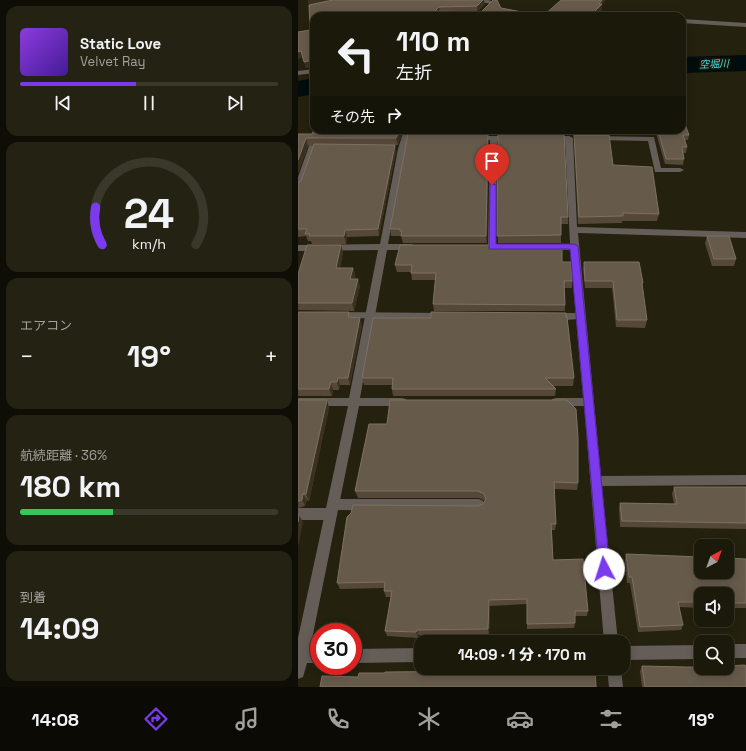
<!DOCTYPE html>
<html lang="ja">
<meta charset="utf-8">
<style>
body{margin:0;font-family:"Space Grotesk","Noto Sans JP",sans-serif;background:#242213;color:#f1f3f6;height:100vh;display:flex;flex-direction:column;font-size:15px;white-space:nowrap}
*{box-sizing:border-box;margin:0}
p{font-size:13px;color:#a0a09c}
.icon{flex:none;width:22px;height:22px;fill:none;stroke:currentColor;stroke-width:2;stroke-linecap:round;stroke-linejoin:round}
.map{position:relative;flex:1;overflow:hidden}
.details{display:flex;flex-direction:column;gap:6px;padding:6px;background:#0f0e06;width:298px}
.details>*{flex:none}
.hud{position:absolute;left:12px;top:12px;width:376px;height:122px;border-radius:12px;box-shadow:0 2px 10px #0003,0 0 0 1px #39382b;background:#1b190a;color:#f1f3f6;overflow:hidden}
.needle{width:26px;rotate:41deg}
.tools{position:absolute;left:396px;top:539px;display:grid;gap:8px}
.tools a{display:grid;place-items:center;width:40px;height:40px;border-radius:8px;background:#1b190a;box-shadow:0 2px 10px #0003,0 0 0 1px #39382b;font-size:20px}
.speed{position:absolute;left:12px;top:623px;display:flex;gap:8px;font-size:20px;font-weight:700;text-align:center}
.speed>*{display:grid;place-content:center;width:52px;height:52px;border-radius:50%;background:#1b190a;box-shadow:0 2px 10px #0003,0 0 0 1px #39382b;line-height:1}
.speed .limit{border:6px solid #d22;background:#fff;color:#111}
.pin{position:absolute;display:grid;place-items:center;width:34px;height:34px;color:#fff;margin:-41px -17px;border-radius:50% 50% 50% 0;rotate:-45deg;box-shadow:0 0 4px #0007}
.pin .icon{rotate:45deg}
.me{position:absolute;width:44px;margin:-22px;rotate:355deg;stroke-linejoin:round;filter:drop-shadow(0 0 3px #0008)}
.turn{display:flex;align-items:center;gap:14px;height:84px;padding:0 20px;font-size:18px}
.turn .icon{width:52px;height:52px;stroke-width:2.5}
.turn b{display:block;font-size:28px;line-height:34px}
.then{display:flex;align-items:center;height:38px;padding:0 20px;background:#0003;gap:8px;font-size:15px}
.big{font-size:30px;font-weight:800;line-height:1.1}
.details .tile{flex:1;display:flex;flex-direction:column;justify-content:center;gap:6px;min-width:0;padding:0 14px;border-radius:12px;background:#242213}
.details .dial{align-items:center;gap:0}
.dial svg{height:104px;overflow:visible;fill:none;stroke:#39382b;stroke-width:7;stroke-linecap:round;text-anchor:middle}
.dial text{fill:#f1f3f6;stroke:none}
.song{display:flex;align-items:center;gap:12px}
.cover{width:48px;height:48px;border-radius:6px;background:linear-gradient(135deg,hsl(270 70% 55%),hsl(260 70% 35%))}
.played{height:4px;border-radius:2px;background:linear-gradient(90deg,#7c3aed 45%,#39382b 45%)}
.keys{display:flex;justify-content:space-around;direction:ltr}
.heat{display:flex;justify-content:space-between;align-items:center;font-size:22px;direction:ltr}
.charge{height:6px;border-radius:3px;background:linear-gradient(90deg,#34c759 36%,#39382b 0)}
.trip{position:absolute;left:116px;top:635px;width:216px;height:40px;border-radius:12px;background:#1b190a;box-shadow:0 2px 10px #0003,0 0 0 1px #39382b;font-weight:800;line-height:40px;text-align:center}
.tab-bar{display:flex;height:64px;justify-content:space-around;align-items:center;background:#0b0a04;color:#a0a09c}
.tab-bar .icon{width:28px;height:28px}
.tab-bar .current{color:#7c3aed}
.tab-bar b{font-size:18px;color:#f1f3f6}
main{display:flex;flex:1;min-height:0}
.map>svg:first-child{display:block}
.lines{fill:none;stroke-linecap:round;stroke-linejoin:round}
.river{fill:#000c0d;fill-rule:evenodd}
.service{fill:#655d57;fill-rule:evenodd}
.minor{fill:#655d57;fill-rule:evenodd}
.wall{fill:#564839}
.shaded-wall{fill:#3b3120}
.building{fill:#665a4b;stroke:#7c7163}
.route{fill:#7c3aed;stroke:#51269a}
.labels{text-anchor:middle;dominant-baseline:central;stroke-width:3;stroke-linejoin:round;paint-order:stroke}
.far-water-label{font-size:10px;font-style:italic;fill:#3adbdf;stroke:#1b1806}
</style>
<main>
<section class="details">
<div class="tile">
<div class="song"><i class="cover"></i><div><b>Static Love</b><p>Velvet Ray</p></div></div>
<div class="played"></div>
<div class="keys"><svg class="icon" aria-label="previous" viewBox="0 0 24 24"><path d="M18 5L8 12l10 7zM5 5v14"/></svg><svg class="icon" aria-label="pause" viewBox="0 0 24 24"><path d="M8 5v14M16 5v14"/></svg><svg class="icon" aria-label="next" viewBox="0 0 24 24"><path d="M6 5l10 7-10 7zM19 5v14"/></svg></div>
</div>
<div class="tile dial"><svg viewBox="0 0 100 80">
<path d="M14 69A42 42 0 1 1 86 69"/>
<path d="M14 69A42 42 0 0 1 9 40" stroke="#7c3aed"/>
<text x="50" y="56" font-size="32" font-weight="700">24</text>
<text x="50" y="72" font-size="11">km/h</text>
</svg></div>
<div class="tile"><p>エアコン</p>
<div class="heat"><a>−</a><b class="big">19°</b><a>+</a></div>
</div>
<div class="tile"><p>航続距離 · 36%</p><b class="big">180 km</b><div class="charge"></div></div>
<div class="tile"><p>到着</p><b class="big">14:09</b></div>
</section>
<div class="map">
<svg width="448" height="687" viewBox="0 0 448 687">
<rect width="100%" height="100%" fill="#24210e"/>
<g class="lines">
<!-- river -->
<g class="river">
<path d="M448 55V71L384 73V57Z"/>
<path d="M16 78V94L0 97V81Z"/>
</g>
<!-- service -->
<g class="service">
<path d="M171 0H190L197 2 194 4Z"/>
<path d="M192 136 199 138 198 247 194 250 190 247Z"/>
<path d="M296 136 356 137 363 168H382L386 170 382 172H357L350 141 299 140 295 138Z"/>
<path d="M11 146H28L32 148 28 150H17L4 188 0 190V177Z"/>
<path d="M38 312 146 313 151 316 146 319 38 318 33 315Z"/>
<path d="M254 313H282L287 316C283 321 253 321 249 316Z"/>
<path d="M35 499H181L185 501 187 505 185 509 181 511 36 510 39 514 37 518 33 520H0V508H32L29 504 31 500Z"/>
</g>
<!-- minor -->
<g class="minor">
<path d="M384 19 448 23V27L384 23Z"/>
<path d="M16 69V73L0 75V71Z"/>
<path d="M106 130H114L108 149 90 244H114L118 247 114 250H89L62 398H104L108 399 109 402 108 405 104 406H61L12 649H21V663H9L5 677 0 679V638L50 406H0V398H51L80 250 0 251V245L82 244 100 149Z"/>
<path d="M174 136H213L217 138 213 140H174Z"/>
<path d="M250 136H271L275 138 279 227 448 232V238L280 233 303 476 448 475V485L304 486 320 642H306L286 406H258L254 405 253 402 254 399 258 398H285L272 250H250L246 247 250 244H272L267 140H250Z"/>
<rect x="429" y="644" width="19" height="14"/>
<path d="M403 645V659L325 660V646Z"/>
<path d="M123 648V662L55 663V649Z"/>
<path d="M309 668H323L325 687H311Z"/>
</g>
</g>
<!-- wall -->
<g class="wall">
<path d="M10 0H186L187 4 179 12H183L203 8 245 16 304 5V10L298 16H16L8 68 5 57 12 30 11 5Z"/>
<path d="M16 130H105L100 145H97L98 152 81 236 49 237 48 244H14L13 241H10L8 236 0 237V183L3 181 16 146H10L0 173V134H14Z"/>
<path d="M113 130H310V135L315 165 361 214 359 221H324V223L280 224 276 142V135H266L270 217V224H263V243H200V135H190L189 243H105L103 236H93L92 229 114 134Z"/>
<path d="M357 130H384L391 135 390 140H386L389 147 388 153H385L386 159 385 165 367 164Z"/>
<path d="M409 236 438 259 436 266H414L407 243Z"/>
<path d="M43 245 45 252 42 268H55L57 275 56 279 62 286 56 311 0 310V274Z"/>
<path d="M264 262 274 281V288H266L267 305V311H136L135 304 138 280H114L113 272H99L97 265Z"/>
<path d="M286 262 345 283 344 288 349 320 347 328 318 327 314 288H287L285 269Z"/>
<path d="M0 312 53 317 64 325 52 385H42L41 390H35L34 396H0Z"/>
<path d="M268 317 276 378 275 386H254L258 389 257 396H95L94 389V385H66L64 378Z"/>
<path d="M0 400H29L31 408 11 501 9 500 7 506 0 508Z"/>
<path d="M71 424 280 483 279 490 256 489 258 524 257 530H254L255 560 290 611 289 616H277V623L276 628 229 629V604L192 606 191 635H120V638L89 636 87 631 93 597H88L86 591V588L42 589 39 583 185 504 187 501 181 498H60L57 491Z"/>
<path d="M376 487H448V529L322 527 321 509 322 503 376 504 374 494Z"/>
<path d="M328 554 448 559V608H429V594H403V608L381 607 385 625 383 630 340 632 332 583H329L327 560Z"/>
<path d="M344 666 387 667 448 687H344L342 671Z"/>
</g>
<!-- shaded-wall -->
<g class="shaded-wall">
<path d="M10 0H40L11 5Z"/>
<path d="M185 0H186L187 4 179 12V6Z"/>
<path d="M304 0H308L304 5V10L298 16H292Z"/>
<path d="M141 7 142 12 137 11Z"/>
<path d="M3 51 5 57 0 59V52Z"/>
<path d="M16 60V67L8 68 6 62Z"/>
<path d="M102 130H105L100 145 98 138Z"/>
<path d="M190 134V142L189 243 188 236Z"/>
<path d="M8 138 10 146 0 173V160Z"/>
<path d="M97 145 98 152 81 236 80 229Z"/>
<path d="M47 230 49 237 48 244 46 236Z"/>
<path d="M43 245 45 252 40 275 38 268Z"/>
<path d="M55 268 57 275 54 286 52 279Z"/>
<path d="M60 279 62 286 56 311 54 303Z"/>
<path d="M62 318 64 325 52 385 50 378Z"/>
<path d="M40 378 42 385 41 390 39 382Z"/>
<path d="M33 382 35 390 34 396 31 389Z"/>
<path d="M29 400 31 408 11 501 8 494Z"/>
<path d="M5 494 9 500 7 506 4 500Z"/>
<path d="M1 515 5 522 0 547V522Z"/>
<path d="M191 600 192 606 191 635 190 629Z"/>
<path d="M119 630 120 635V638L118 632Z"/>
</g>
<!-- building -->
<g class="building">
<path d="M35 0H185L179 6 141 7 137 11 183 12 195 0H199L203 8 245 16 263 0H304L301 4H304L292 16H16V60L6 62 3 51 0 52V32L12 30 11 5Z"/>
<path d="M384 116 391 135H385L389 147H384L386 159H368L360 130H384Z"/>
<path d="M16 130H102L98 138H8L0 160V134H14Z"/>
<path d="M110 134H190L188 236H103L104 231H102V229H92Z"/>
<path d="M200 134H266L270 217H263V235L199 236Z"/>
<path d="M276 135H311L315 165 354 167 361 214 325 213V216L281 217Z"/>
<path d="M16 144 97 145 80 229 47 230 46 236H11L12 234H7L9 229H0V183L3 181Z"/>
<path d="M409 236H431L438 259H416Z"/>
<path d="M9 245H43L38 268H55L52 279H60L54 303H0V274Z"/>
<path d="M102 245H264V262H273L274 281H266L267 305 135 304 138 273H113L114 265H97Z"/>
<path d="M286 262H341L345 283H344L349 320H319L315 281H287Z"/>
<path d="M0 312H51L50 317 62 318 50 378H40L39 382H33L31 389H0Z"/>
<path d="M133 312 268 313V317H269L276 378H247L258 389H94L95 378H64L75 318H133Z"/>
<path d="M0 400H29L8 494H5L4 500 0 501Z"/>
<path d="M92 400H269L278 409 280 437V483L256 482 258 524H253L255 560 285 559 290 611H277V623L229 624V599L191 600 190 629 119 630 118 632 87 631 94 591H86L87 582 39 583 49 517 53 513 55 505 180 506 185 504 188 499 186 494 180 491H57L71 424H89Z"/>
<path d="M376 487H448V523L324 521 322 503 379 504Z"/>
<path d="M0 515H1L0 522Z"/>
<path d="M328 554 403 557V572H429V558L448 559V603H429V594H403V602H380L385 625 342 627 334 577H331Z"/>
<path d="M447 665 448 667V687H347L344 666 387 667H403V668H429V666Z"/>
<path d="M195 668H297L298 687H22L24 676 60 677 61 673H87V672L195 671Z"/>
</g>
<!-- route -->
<path class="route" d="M192 183 198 185V244H276L280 246 312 569 311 573 306 575 302 573 301 569 272 249H191Z"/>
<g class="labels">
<!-- far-water labels -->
<g class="far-water-label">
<text transform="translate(416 64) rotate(-2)">空堀川</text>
</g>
</g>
</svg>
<div class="tools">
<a><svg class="needle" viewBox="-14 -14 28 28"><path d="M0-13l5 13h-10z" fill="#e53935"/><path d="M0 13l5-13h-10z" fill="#a0a09c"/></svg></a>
<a><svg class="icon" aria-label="sound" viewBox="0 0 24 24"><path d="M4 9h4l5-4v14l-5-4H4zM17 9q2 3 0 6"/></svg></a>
<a><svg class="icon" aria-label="search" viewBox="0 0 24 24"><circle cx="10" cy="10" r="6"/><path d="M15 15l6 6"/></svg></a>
</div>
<div class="speed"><div class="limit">30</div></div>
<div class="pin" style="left:194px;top:185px;background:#d93025"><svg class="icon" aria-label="arrive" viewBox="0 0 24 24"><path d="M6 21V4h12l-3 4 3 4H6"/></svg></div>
<svg class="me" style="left:306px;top:569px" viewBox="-20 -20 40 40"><circle r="19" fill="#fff"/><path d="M0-13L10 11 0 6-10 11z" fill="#7c3aed"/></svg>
<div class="trip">14:09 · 1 分 · 170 m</div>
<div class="hud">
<div class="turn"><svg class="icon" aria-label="left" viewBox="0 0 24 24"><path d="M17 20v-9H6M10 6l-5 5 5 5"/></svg><div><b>110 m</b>左折</div></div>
<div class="then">その先<svg class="icon" aria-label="right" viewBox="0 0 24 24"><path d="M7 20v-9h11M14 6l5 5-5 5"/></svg></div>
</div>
</div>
</main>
<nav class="tab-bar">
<b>14:08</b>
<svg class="icon current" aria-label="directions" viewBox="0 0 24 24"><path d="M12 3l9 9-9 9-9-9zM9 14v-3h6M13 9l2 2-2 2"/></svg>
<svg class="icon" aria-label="music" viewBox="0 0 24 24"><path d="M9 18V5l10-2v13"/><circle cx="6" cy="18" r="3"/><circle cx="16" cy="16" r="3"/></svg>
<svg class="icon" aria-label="phone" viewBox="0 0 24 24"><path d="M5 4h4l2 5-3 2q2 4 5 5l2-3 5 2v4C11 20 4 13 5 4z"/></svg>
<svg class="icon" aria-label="climate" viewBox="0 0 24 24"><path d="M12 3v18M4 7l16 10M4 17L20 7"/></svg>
<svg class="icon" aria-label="car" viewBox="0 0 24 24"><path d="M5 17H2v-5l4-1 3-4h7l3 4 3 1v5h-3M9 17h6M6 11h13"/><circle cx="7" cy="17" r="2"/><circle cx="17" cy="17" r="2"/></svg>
<svg class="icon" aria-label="filters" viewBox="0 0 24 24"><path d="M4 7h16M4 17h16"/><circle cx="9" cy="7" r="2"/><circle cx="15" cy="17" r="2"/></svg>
<b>19°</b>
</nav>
